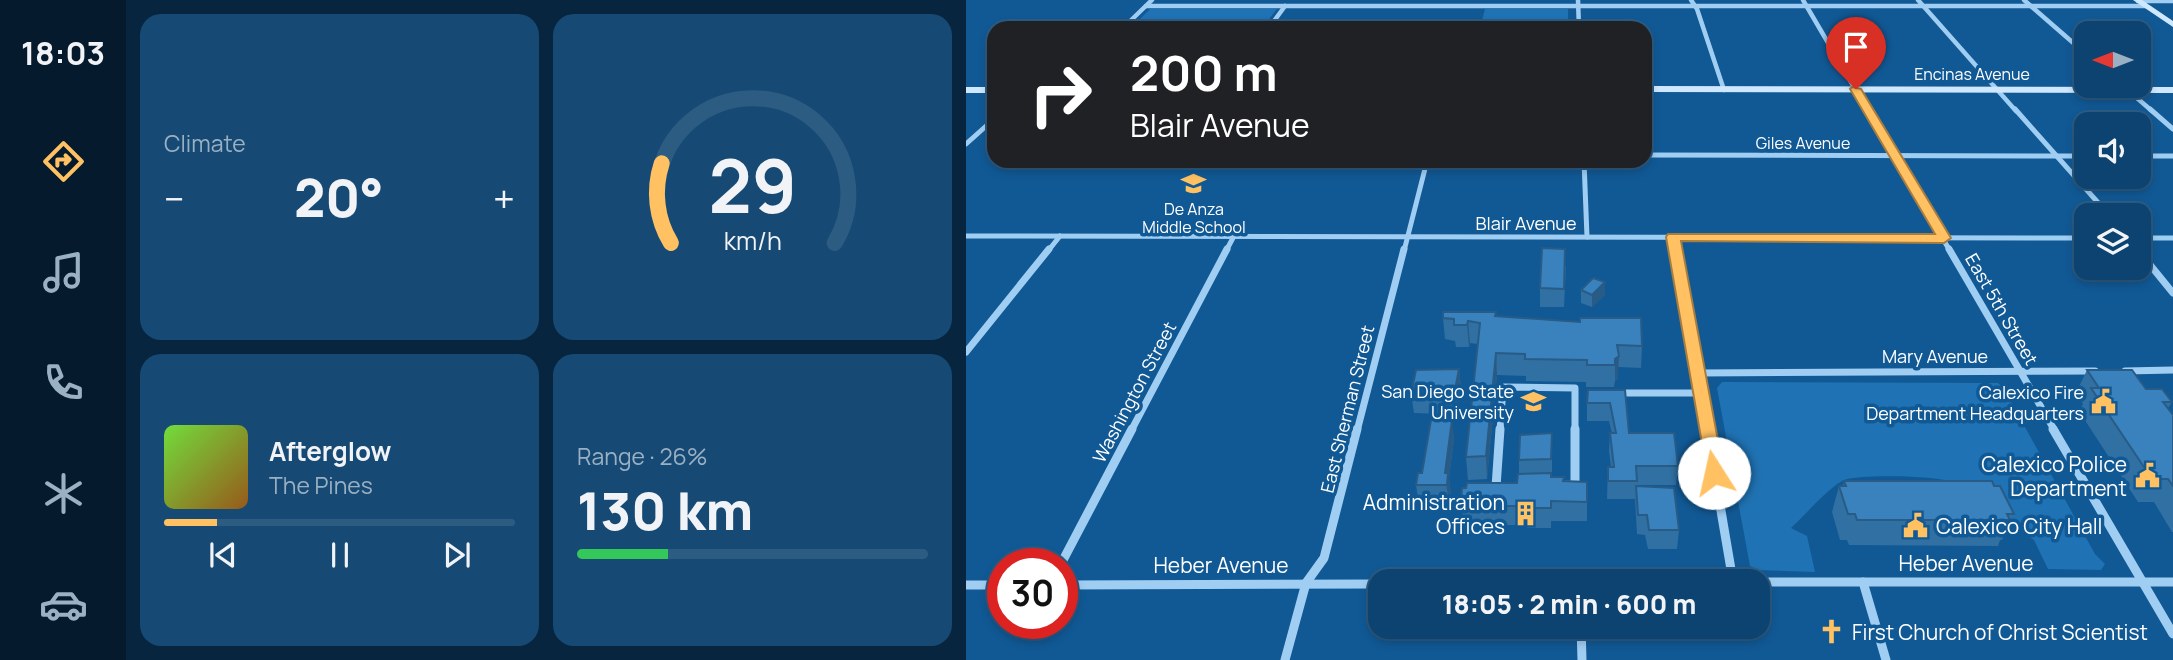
<!DOCTYPE html>
<meta charset="utf-8">
<style>
body{margin:0;font-family:Manrope,sans-serif;background:#164a75;color:#f1f3f6;height:100vh;display:flex;flex-direction:column;font-size:26px;white-space:nowrap}
*{box-sizing:border-box;margin:0}
p{font-size:23px;color:#9ab0c3}
.icon{flex:none;width:38px;height:38px;fill:none;stroke:currentColor;stroke-width:2;stroke-linecap:round;stroke-linejoin:round}
.map{position:relative;flex:1;overflow:hidden}
.panel{display:flex;flex-direction:column;gap:14px;padding:14px;background:#07253e;width:840px}
.panel>*{flex:none}
.guide{position:absolute;left:21px;top:21px;width:665px;height:147px;border-radius:21px;box-shadow:0 4px 10px #0003,0 0 0 2px #2d5c83;background:#202124;color:#fff;overflow:hidden}
.needle{width:46px;rotate:270deg}
.buttons{position:absolute;left:1108px;top:21px;display:grid;gap:14px}
.buttons a{display:grid;place-items:center;width:77px;height:77px;border-radius:14px;background:#0d4370;box-shadow:0 4px 10px #0003,0 0 0 2px #2d5c83;font-size:35px}
.speed{position:absolute;left:21px;top:548px;display:flex;gap:14px;font-size:35px;font-weight:700;text-align:center}
.speed>*{display:grid;place-content:center;width:91px;height:91px;border-radius:50%;background:#0d4370;box-shadow:0 4px 10px #0003,0 0 0 2px #2d5c83;line-height:1}
.speed .limit{border:10px solid #d22;background:#fff;color:#111}
.pin{position:absolute;display:grid;place-items:center;width:60px;height:60px;color:#fff;margin:-72px -30px;border-radius:50% 50% 50% 0;rotate:-45deg;box-shadow:0 0 7px #0007}
.pin .icon{rotate:45deg}
.me{position:absolute;width:77px;margin:-38px;rotate:350deg;stroke-linejoin:round;filter:drop-shadow(0 0 5px #0008)}
.turn{display:flex;align-items:center;gap:24px;height:147px;padding:0 28px;font-size:32px}
.turn .icon{width:91px;height:91px;stroke-width:2.5}
.turn b{display:block;font-size:49px;line-height:60px}
.big{font-size:52px;font-weight:800;line-height:1.1}
.panel .card{flex:1;display:flex;flex-direction:column;justify-content:center;gap:10px;min-width:0;padding:0 24px;border-radius:21px;background:#164a75}
.panel .dial{align-items:center;gap:0}
.dial svg{height:182px;overflow:visible;fill:none;stroke:#2d5c83;stroke-width:7;stroke-linecap:round;text-anchor:middle}
.dial text{fill:#f1f3f6;stroke:none}
.song{display:flex;align-items:center;gap:21px}
.cover{width:84px;height:84px;border-radius:10px;background:linear-gradient(135deg,hsl(100 70% 55%),hsl(30 70% 35%))}
.played{height:7px;border-radius:4px;background:linear-gradient(90deg,#ffc162 15%,#2d5c83 15%)}
.keys{display:flex;justify-content:space-around;direction:ltr}
.heat{display:flex;justify-content:space-between;align-items:center;font-size:38px;direction:ltr}
.charge{height:10px;border-radius:5px;background:linear-gradient(90deg,#34c759 26%,#2d5c83 0)}
.panel .tiles{flex:1;display:grid;gap:14px;grid-template-columns:repeat(2,1fr)}
.trip{position:absolute;left:402px;top:569px;width:402px;height:70px;border-radius:21px;background:#0d4370;box-shadow:0 4px 10px #0003,0 0 0 2px #2d5c83;font-weight:800;line-height:70px;text-align:center}
main{display:flex;flex:1;min-height:0}
.tabs{display:flex;flex-direction:column;width:126px;justify-content:space-around;align-items:center;background:#051b2d;color:#9ab0c3}
.tabs .icon{width:49px;height:49px}
.tabs .selected{color:#ffc162}
.tabs b{font-size:32px;color:#f1f3f6}
.map>svg:first-child{display:block}
.green{fill:#1f72b3}
.lines{fill:none;stroke-linecap:round;stroke-linejoin:round}
.street-far3{stroke:#a0cef3;stroke-width:4.5}
.street-far2{stroke:#a0cef3;stroke-width:5}
.street-far1{stroke:#a0cef3;stroke-width:7}
.street{stroke:#a0cef3;stroke-width:9}
.secondary{fill:#cfe8fd;fill-rule:evenodd}
.wall{fill:#3170a3}
.shaded-wall{fill:#285b85}
.building{fill:#3982be;stroke:#285b85;stroke-width:2}
.route{fill:#ffc162;stroke:#a67d40;stroke-width:2}
.labels{text-anchor:middle;dominant-baseline:central;stroke-width:7;stroke-linejoin:round;paint-order:stroke}
.far-street-label{font-size:16px;fill:#fff;stroke:#115995}
.far-poi-label{font-size:16px;fill:#fff;stroke:#115995}
.street-label{font-size:18px;fill:#fff;stroke:#115995}
.poi-label{font-size:18px;fill:#fff;stroke:#115995;text-anchor:end}
.near-poi-label{font-size:21px;fill:#fff;stroke:#115995;text-anchor:end}
.near-street-label{font-size:21px;fill:#fff;stroke:#115995}
</style>
<main>
<nav class="tabs">
<b>18:03</b>
<svg class="icon selected" aria-label="directions" viewBox="0 0 24 24"><path d="M12 3l9 9-9 9-9-9zM9 14v-3h6M13 9l2 2-2 2"/></svg>
<svg class="icon" aria-label="music" viewBox="0 0 24 24"><path d="M9 18V5l10-2v13"/><circle cx="6" cy="18" r="3"/><circle cx="16" cy="16" r="3"/></svg>
<svg class="icon" aria-label="phone" viewBox="0 0 24 24"><path d="M5 4h4l2 5-3 2q2 4 5 5l2-3 5 2v4C11 20 4 13 5 4z"/></svg>
<svg class="icon" aria-label="climate" viewBox="0 0 24 24"><path d="M12 3v18M4 7l16 10M4 17L20 7"/></svg>
<svg class="icon" aria-label="car" viewBox="0 0 24 24"><path d="M5 17H2v-5l4-1 3-4h7l3 4 3 1v5h-3M9 17h6M6 11h13"/><circle cx="7" cy="17" r="2"/><circle cx="17" cy="17" r="2"/></svg>
</nav>
<section class="panel">
<div class="tiles">
<div class="card"><p>Climate</p>
<div class="heat"><a>−</a><b class="big">20°</b><a>+</a></div>
</div>
<div class="card dial"><svg viewBox="0 0 100 80">
<path d="M14 69A42 42 0 1 1 86 69"/>
<path d="M14 69A42 42 0 0 1 10 34" stroke="#ffc162"/>
<text x="50" y="56" font-size="32" font-weight="700">29</text>
<text x="50" y="72" font-size="11">km/h</text>
</svg></div>
<div class="card">
<div class="song"><i class="cover"></i><div><b>Afterglow</b><p>The Pines</p></div></div>
<div class="played"></div>
<div class="keys"><svg class="icon" aria-label="previous" viewBox="0 0 24 24"><path d="M18 5L8 12l10 7zM5 5v14"/></svg><svg class="icon" aria-label="pause" viewBox="0 0 24 24"><path d="M8 5v14M16 5v14"/></svg><svg class="icon" aria-label="next" viewBox="0 0 24 24"><path d="M6 5l10 7-10 7zM19 5v14"/></svg></div>
</div>
<div class="card"><p>Range · 26%</p><b class="big">130 km</b><div class="charge"></div></div>
</div>
</section>
<div class="map">
<svg width="1207" height="660" viewBox="0 0 1207 660">
<rect width="100%" height="100%" fill="#115995"/>
<!-- green -->
<g class="green">
<path d="M184 9H311L296 28H165Z"/>
<path d="M519 9H602V28H514Z"/>
<path d="M756 382 1032 383 1038 389 1129 554 1139 564 1135 570 1082 569 1068 540 983 481C964 476 896 474 878 480 864 486 838 516 825 528L841 536 849 572 790 570 784 566 751 388Z"/>
</g>
<g class="lines">
<!-- street-far3 -->
<g class="street-far3">
<path d="M612 0 613 28"/>
<path d="M725 0 731 9 758 90"/>
<path d="M837 0 902 111"/>
<path d="M952 0 1050 111"/>
<path d="M1058 0 1120 54"/>
<path d="M1172 1H1207"/>
<path d="M180 6H1180"/>
<path d="M157 28 186 0"/>
<path d="M303 28 319 6"/>
<path d="M1157 86 1186 111"/>
</g>
<!-- street-far2 -->
<g class="street-far2">
<path d="M901 109 984 251"/>
<path d="M1049 109 1143 215"/>
<path d="M1184 109 1207 129"/>
<path d="M0 144 28 119"/>
<path d="M679 155 1120 156"/>
<path d="M1172 156H1207"/>
<path d="M618 161 621 237"/>
<path d="M0 236 1120 238"/>
<path d="M707 237 709 251"/>
<path d="M1172 238H1207"/>
<path d="M82 251 94 236"/>
<path d="M260 251 268 236"/>
<path d="M438 251 461 161"/>
</g>
<!-- street-far1 -->
<g class="street-far1">
<path d="M709 249 741 431"/>
<path d="M983 249 1089 431"/>
<path d="M1172 250 1207 293"/>
<path d="M0 352 83 249"/>
<path d="M1159 371 1207 370"/>
<path d="M731 373 1129 371"/>
<path d="M652 393H734"/>
<path d="M165 431 261 249"/>
<path d="M391 431 438 249"/>
<path d="M534 431 537 387 609 388V431"/>
</g>
<!-- street -->
<g class="street">
<path d="M534 429 530 487 609 485V429"/>
<path d="M741 429 767 581"/>
<path d="M1087 429 1207 634"/>
<path d="M95 564 166 429"/>
<path d="M793 582H1207"/>
<path d="M897 582 920 660"/>
<path d="M0 585H37"/>
<path d="M96 585 415 584"/>
<path d="M615 626 616 660"/>
<path d="M319 660 340 583 358 558 391 429"/>
</g>
<!-- secondary -->
<g class="secondary">
<path d="M1167 0H1176L1207 21V27Z"/>
<path d="M679 86 1207 87V93L679 92Z"/>
<rect x="0" y="87" width="28" height="6"/>
</g>
</g>
<!-- wall -->
<g class="wall">
<path d="M600 266 598 307H574V288Z"/>
<path d="M639 282V295L626 307 615 303V290Z"/>
<path d="M530 312V316L676 346 675 368 652 367V378L649 381 648 387H620V382L560 381V376L531 375 521 479 502 480 500 457 512 344 504 343 503 347H490L489 341 479 339 477 318Z"/>
<path d="M493 369 495 388 490 414H482L488 439 483 478 485 493 483 505H453L450 485 456 473 477 414 448 413 445 394Z"/>
<path d="M1121 370 1180 389 1206 402 1202 408 1207 415V532H1206L1188 502H1172L1113 411 1117 404 1110 393Z"/>
<path d="M659 390 663 433 712 466 710 485H671V486L713 530 711 549H682L679 535 671 534 669 499H641L642 467H645L643 451 644 433H646L643 421H621V403Z"/>
<path d="M586 433V477L598 481 621 502V521H585V528H561V525H501L500 520H497L495 501 551 483 553 474V460Z"/>
<path d="M878 481 1028 486 1048 514 1036 540H1034L1032 546 883 545 881 540H874L866 512 873 486H877Z"/>
</g>
<!-- shaded-wall -->
<g class="shaded-wall">
<path d="M639 282V295L626 307V295Z"/>
<path d="M502 321 504 343 503 347 501 325Z"/>
<path d="M530 353 531 375 521 479 520 456Z"/>
<path d="M653 356 652 378 649 381V359Z"/>
<path d="M493 369 495 388 490 414 488 395Z"/>
<path d="M482 414 484 433 486 420 488 439 483 478 485 493 483 505 479 473Z"/>
</g>
<!-- building -->
<g class="building">
<path d="M576 248 599 249 598 289 574 288Z"/>
<path d="M627 278 639 282 626 295 615 290Z"/>
<path d="M477 312H530L529 316 614 322V318H675L676 346 651 345 653 356 649 359V365H621V360L559 359V354L530 353 520 456 500 457 514 323 502 321 501 325H488V319L477 318Z"/>
<path d="M493 369 488 395 445 394 450 370Z"/>
<path d="M1121 370H1166L1180 389H1196L1206 402H1197L1207 415V486L1202 479H1186L1125 388H1133Z"/>
<path d="M622 390H659L663 433H708L712 466H670L671 481H642V467H648L644 433H650L644 403H621Z"/>
<path d="M466 414H482L481 420H486L479 473H482L481 485H450L452 473H456Z"/>
<path d="M586 433 585 459 553 460 554 435Z"/>
<path d="M585 473V477H598L597 481 621 482V502L585 501V508H560V506H498L499 501H495L496 488H500L501 483H551L552 474Z"/>
<path d="M878 481H1026L1028 486H1034L1048 514H1041L1044 520H891L889 514H882L873 486H880Z"/>
<path d="M670 486 708 488 713 530H683L681 515H672Z"/>
</g>
<!-- route -->
<path class="route" d="M886 87 895 89 985 238 978 243 715 241 758 473 755 478 748 481 742 478 700 237 702 234H969L884 89Z"/>
<!-- icons -->
<defs>
<symbol id="school-bare" viewBox="-9 -9 18 18"><path d="M0-5L7-2L0 1L-7-2ZM-4 1L0 2.5L4 1V4Q0 6-4 4Z" fill="#ffc162" stroke="#115995" stroke-width="2.5" paint-order="stroke"/></symbol>
<symbol id="university-bare" viewBox="-9 -9 18 18"><path d="M0-5L7-2L0 1L-7-2ZM-4 1L0 2.5L4 1V4Q0 6-4 4Z" fill="#ffc162" stroke="#115995" stroke-width="2.5" paint-order="stroke"/></symbol>
<symbol id="civic-bare" viewBox="-9 -9 18 18"><path d="M-.6-6.5H3V-4.5H.6V-3L4-1V1h2V6H-6V1h2V-1L-.6-3ZM-1.2 2.5V6h2.4V2.5Z" fill="#ffc162" stroke="#115995" stroke-width="2.5" paint-order="stroke"/></symbol>
<symbol id="building-bare" viewBox="-9 -9 18 18"><path d="M-4-6H4V6H1V3H-1V6H-4ZM-2.5-4.3h1.7v1.8h-1.7ZM.8-4.3h1.7v1.8H.8ZM-2.5-1h1.7V.8h-1.7ZM.8-1h1.7V.8H.8Z" fill="#ffc162" stroke="#115995" stroke-width="2.5" paint-order="stroke"/></symbol>
<symbol id="church-bare" viewBox="-9 -9 18 18"><path d="M-1.2-6h2.4v3.5h3.3v2.4h-3.3V6h-2.4V-.1h-3.3v-2.4h3.3Z" fill="#ffc162" stroke="#115995" stroke-width="2.5" paint-order="stroke"/></symbol>
</defs>
<g fill-rule="evenodd">
<use href="#school-bare" x="210" y="166" width="35" height="35"/>
<use href="#university-bare" x="550" y="384" width="35" height="35"/>
<use href="#civic-bare" x="1120" y="384" width="35" height="35"/>
<use href="#civic-bare" x="1164" y="458" width="35" height="35"/>
<use href="#building-bare" x="542" y="496" width="35" height="35"/>
<use href="#civic-bare" x="932" y="508" width="35" height="35"/>
<use href="#church-bare" x="848" y="614" width="35" height="35"/>
</g>
<g class="labels">
<!-- far-street labels -->
<g class="far-street-label">
<text x="1006" y="74">Encinas Avenue</text>
<text x="837" y="143">Giles Avenue</text>
</g>
<!-- far-poi labels -->
<g class="far-poi-label">
<text x="228" y="209">De Anza<tspan x="228" dy="18">Middle School</tspan></text>
</g>
<!-- street labels -->
<g class="street-label">
<text x="560" y="223">Blair Avenue</text>
<text transform="translate(1036 309) rotate(60)">East 5th Street</text>
<text x="969" y="356">Mary Avenue</text>
<text transform="translate(168 392) rotate(-62)">Washington Street</text>
<text transform="translate(381 409) rotate(-76)">East Sherman Street</text>
</g>
<!-- poi labels -->
<g class="poi-label">
<text x="548" y="391">San Diego State<tspan x="548" dy="21">University</tspan></text>
<text x="1118" y="392">Calexico Fire<tspan x="1118" dy="21">Department Headquarters</tspan></text>
</g>
<!-- near-poi labels -->
<g class="near-poi-label">
<text x="1161" y="464">Calexico Police<tspan x="1161" dy="24">Department</tspan></text>
<text x="539" y="502">Administration<tspan x="539" dy="24">Offices</tspan></text>
<text x="970" y="526" text-anchor="start">Calexico City Hall</text>
<text x="886" y="632" text-anchor="start">First Church of Christ Scientist</text>
</g>
<!-- near-street labels -->
<g class="near-street-label">
<text x="1000" y="563">Heber Avenue</text>
<text x="255" y="565">Heber Avenue</text>
</g>
</g>
</svg>
<div class="buttons">
<a><svg class="needle" viewBox="-14 -14 28 28"><path d="M0-13l5 13h-10z" fill="#e53935"/><path d="M0 13l5-13h-10z" fill="#9ab0c3"/></svg></a>
<a><svg class="icon" aria-label="sound" viewBox="0 0 24 24"><path d="M4 9h4l5-4v14l-5-4H4zM17 9q2 3 0 6"/></svg></a>
<a><svg class="icon" aria-label="layers" viewBox="0 0 24 24"><path d="M12 4l9 5-9 5-9-5zM3 14l9 5 9-5"/></svg></a>
</div>
<div class="speed"><div class="limit">30</div></div>
<div class="pin" style="left:890px;top:89px;background:#d93025"><svg class="icon" aria-label="arrive" viewBox="0 0 24 24"><path d="M6 21V4h12l-3 4 3 4H6"/></svg></div>
<svg class="me" style="left:748px;top:473px" viewBox="-20 -20 40 40"><circle r="19" fill="#fff"/><path d="M0-13L10 11 0 6-10 11z" fill="#ffc162"/></svg>
<div class="trip">18:05 · 2 min · 600 m</div>
<div class="guide">
<div class="turn"><svg class="icon" aria-label="right" viewBox="0 0 24 24"><path d="M7 20v-9h11M14 6l5 5-5 5"/></svg><div><b>200 m</b>Blair Avenue</div></div>
</div>
</div>
</main>
